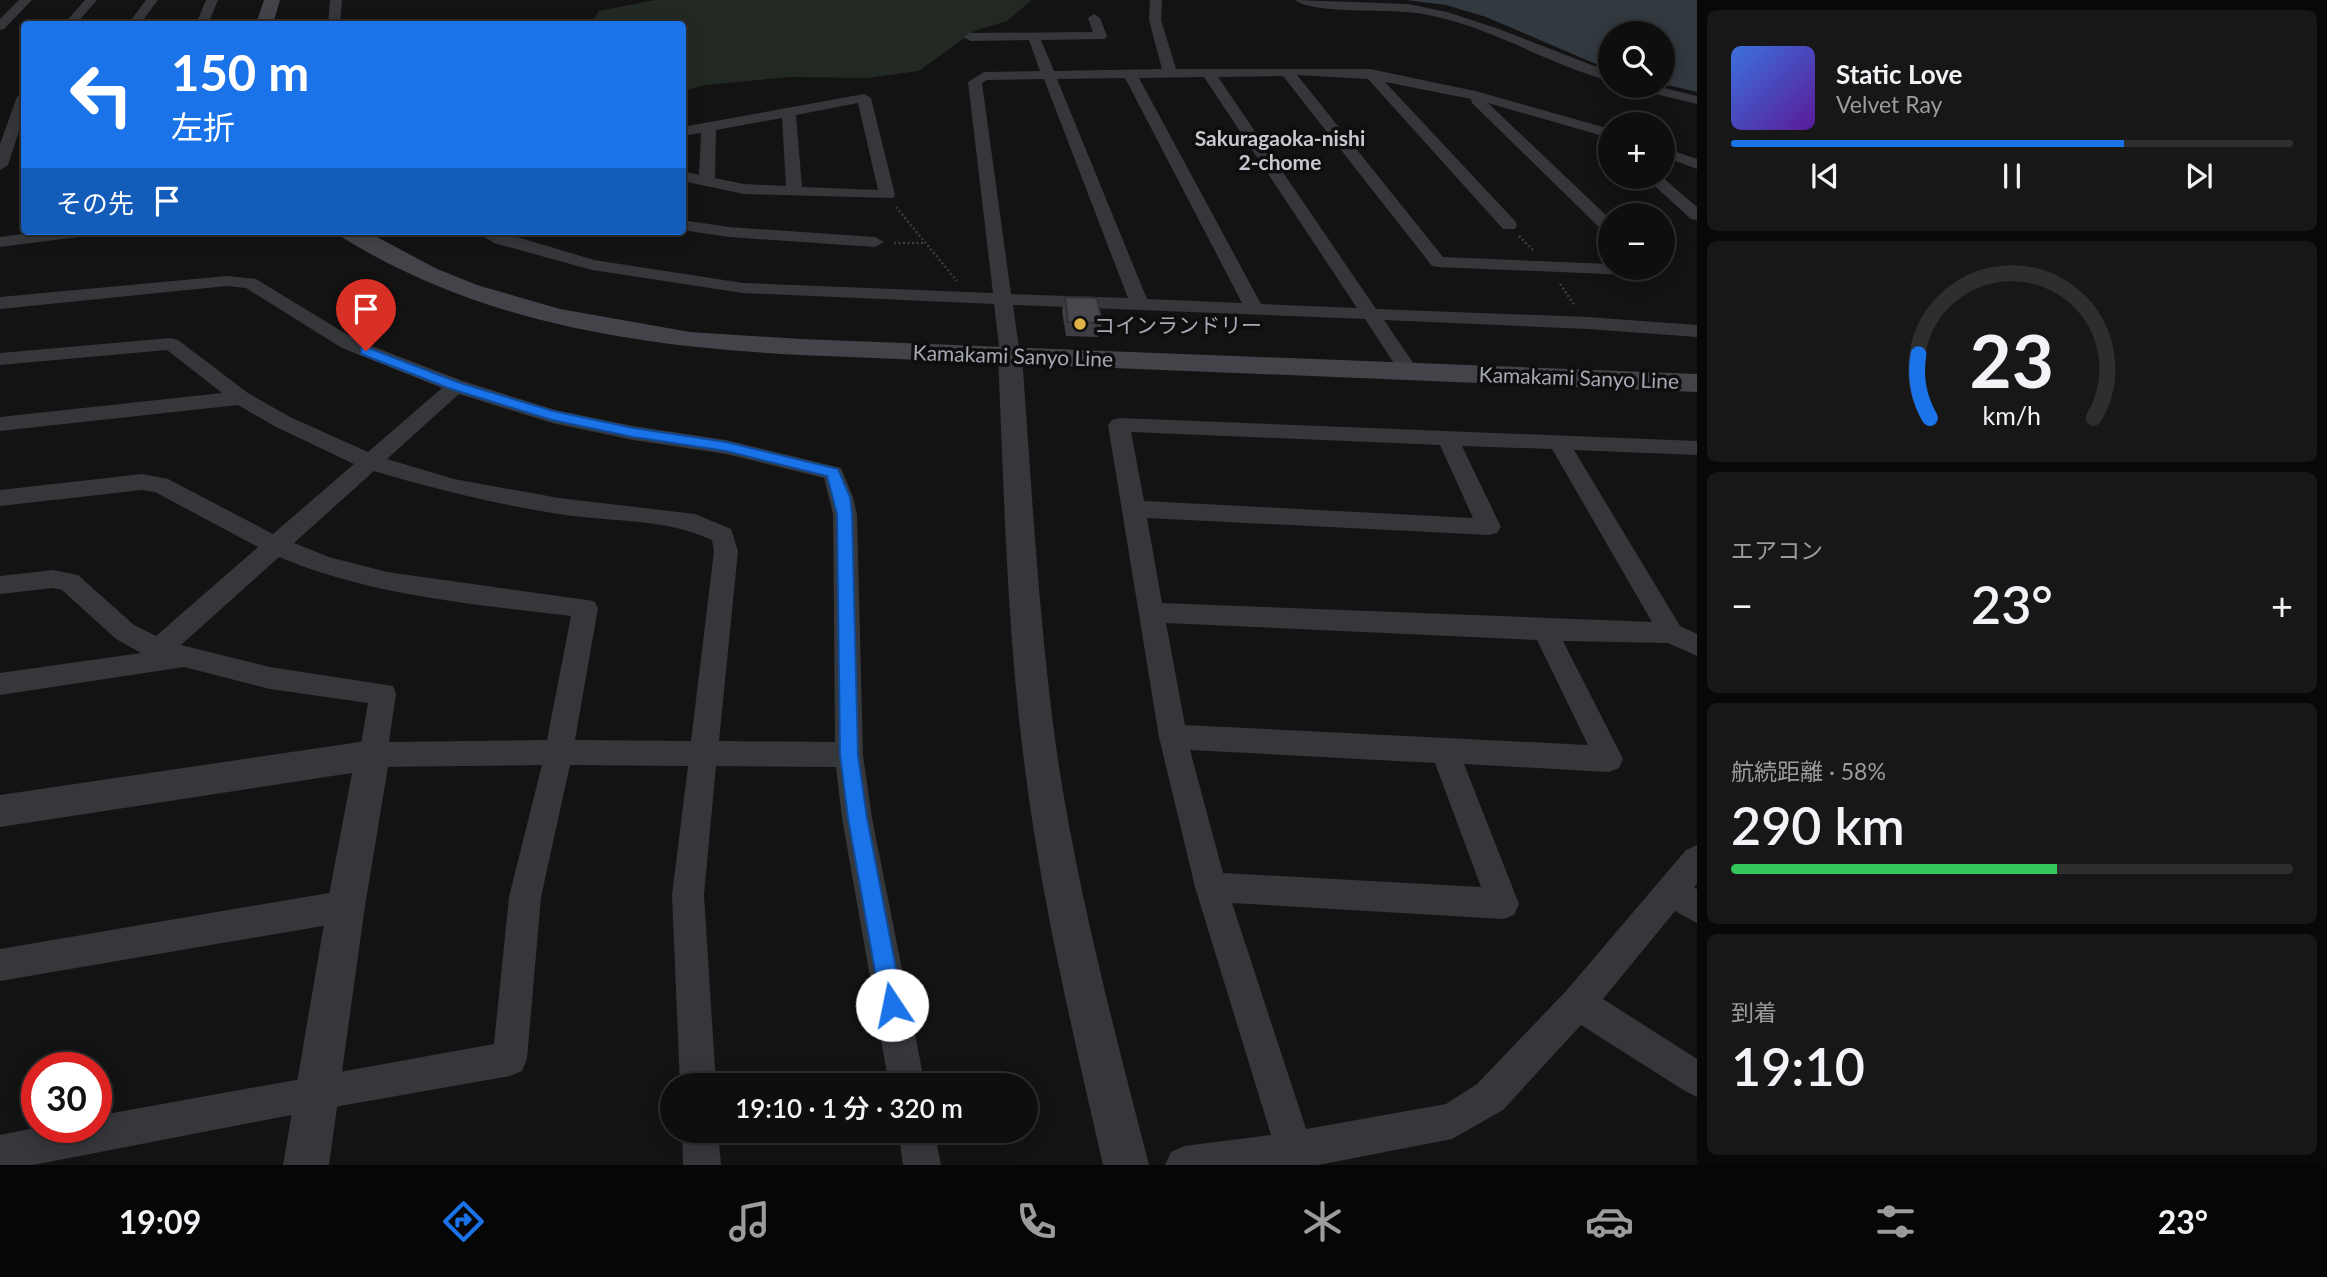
<!DOCTYPE html>
<html lang="ja">
<meta charset="utf-8">
<style>
body{margin:0;font-family:Lato,"Noto Sans JP",sans-serif;background:#171718;color:#f1f3f6;height:100vh;display:flex;flex-direction:column;font-size:26px;white-space:nowrap}
*{box-sizing:border-box;margin:0}
p{font-size:23px;color:#9b9c9e}
.icon{flex:none;width:38px;height:38px;fill:none;stroke:currentColor;stroke-width:2;stroke-linecap:round;stroke-linejoin:round}
.map{position:relative;flex:1;overflow:hidden}
.panel{display:flex;flex-direction:column;gap:10px;padding:10px;background:#080808;width:630px}
.panel>*{flex:none}
.guide{position:absolute;left:21px;top:21px;width:665px;height:214px;border-radius:7px;box-shadow:0 4px 18px #0003,0 0 0 2px #2e2e2f;background:#1a73e8;color:#fff;overflow:hidden}
.fabs{position:absolute;left:1598px;top:21px;display:grid;gap:14px}
.fabs a{display:grid;place-items:center;width:77px;height:77px;border-radius:50%;background:#0e0e0f;box-shadow:0 4px 18px #0003,0 0 0 2px #2e2e2f;font-size:35px}
.speed{position:absolute;left:21px;top:1052px;display:flex;gap:14px;font-size:35px;font-weight:700;text-align:center}
.speed>*{display:grid;place-content:center;width:91px;height:91px;border-radius:50%;background:#0e0e0f;box-shadow:0 4px 18px #0003,0 0 0 2px #2e2e2f;line-height:1}
.speed .limit{border:10px solid #d22;background:#fff;color:#111}
.pin{position:absolute;display:grid;place-items:center;width:60px;height:60px;color:#fff;margin:-72px -30px;border-radius:50% 50% 50% 0;rotate:-45deg;box-shadow:0 0 7px #0007}
.pin .icon{rotate:45deg}
.me{position:absolute;width:77px;margin:-38px;rotate:349deg;stroke-linejoin:round;filter:drop-shadow(0 0 5px #0008)}
.turn{display:flex;align-items:center;gap:24px;height:147px;padding:0 35px;font-size:32px}
.turn .icon{width:91px;height:91px;stroke-width:2.5}
.turn b{display:block;font-size:49px;line-height:60px}
.then{display:flex;align-items:center;height:66px;padding:0 35px;background:#0003;gap:14px;font-size:26px}
.big{font-size:52px;font-weight:600;line-height:1.1}
.panel .card{flex:1;display:flex;flex-direction:column;justify-content:center;gap:10px;min-width:0;padding:0 24px;border-radius:10px;background:#171718}
.panel .dial{align-items:center;gap:0}
.dial svg{height:182px;overflow:visible;fill:none;stroke:#2e2e2f;stroke-width:7;stroke-linecap:round;text-anchor:middle}
.dial text{fill:#f1f3f6;stroke:none}
.song{display:flex;align-items:center;gap:21px}
.cover{width:84px;height:84px;border-radius:10px;background:linear-gradient(135deg,hsl(220 70% 55%),hsl(270 70% 35%))}
.played{height:7px;border-radius:4px;background:linear-gradient(90deg,#1a73e8 70%,#2e2e2f 70%)}
.keys{display:flex;justify-content:space-around;direction:ltr}
.heat{display:flex;justify-content:space-between;align-items:center;font-size:38px;direction:ltr}
.charge{height:10px;border-radius:5px;background:linear-gradient(90deg,#34c759 58%,#2e2e2f 0)}
.trip{position:absolute;left:660px;top:1073px;width:378px;height:70px;border-radius:35px;background:#0e0e0f;box-shadow:0 4px 18px #0003,0 0 0 2px #2e2e2f;font-weight:600;line-height:70px;text-align:center}
.tabs{display:flex;height:112px;justify-content:space-around;align-items:center;background:#060606;color:#9b9c9e}
.tabs .icon{width:49px;height:49px}
.tabs .selected{color:#1a73e8}
.tabs b{font-size:32px;color:#f1f3f6}
main{display:flex;flex:1;min-height:0}
.map>svg:first-child{display:block}
.green{fill:#222923}
.water{fill:#32393f}
.lines{fill:none;stroke-linecap:round;stroke-linejoin:round}
.path{stroke:#3b3c40;stroke-width:2.5;stroke-dasharray:2 2.5;stroke-linecap:butt}
.minor{fill:#36373b;fill-rule:evenodd}
.tertiary{fill:#36373b;fill-rule:evenodd}
.secondary{fill:#434449;fill-rule:evenodd}
.wall{fill:#3d3e41}
.building{fill:#47484c;stroke:#323235;stroke-width:2}
.route{fill:#1a73e8;stroke:#114b97;stroke-width:2}
.poi-dot{fill:#dcb244;stroke:#0e0e0f;stroke-width:2.5}
.labels{text-anchor:middle;dominant-baseline:central;stroke-width:7;stroke-linejoin:round;paint-order:stroke}
.far-neighbourhood-label{font-size:21px;font-weight:bold;fill:#c7c8d0;stroke:#0e0e0f}
.far-poi-label{font-size:21px;fill:#a6a9b3;stroke:#0e0e0f;text-anchor:start}
.far-street-label{font-size:21px;fill:#a6a9b3;stroke:#0e0e0f}
</style>
<main>
<div class="map">
<svg width="1697" height="1165" viewBox="0 0 1697 1165">
<rect width="100%" height="100%" fill="#131314"/>
<!-- green -->
<path class="green" d="M655 0H1032L1007 21 974 31 919 71 866 78 789 77 705 85 683 91 682 24H591L599 11Z"/>
<!-- water -->
<path class="water" d="M1406 0H1697V92L1663 84 1662 33H1610V70L1486 17 1446 5Z"/>
<g class="lines">
<!-- path -->
<g class="path">
<path d="M896 207 957 281"/>
<path d="M1519 236 1533 250"/>
<path d="M894 243H925"/>
<path d="M1560 284 1575 306"/>
</g>
<!-- minor -->
<g class="minor">
<path d="M19 0H32L4 29 0 30V19Z"/>
<path d="M85 0H97L76 24H64Z"/>
<path d="M146 0H158L140 24H128Z"/>
<path d="M206 0H218L208 24H196Z"/>
<path d="M330 0H342L340 24H328Z"/>
<path d="M1150 0H1162L1161 20 1176 69H1370L1475 91 1610 129V138L1488 103 1610 219V233L1604 232 1472 103 1471 99 1385 82 1515 221 1517 225 1515 229H1503L1368 79 1297 75 1443 257 1610 264V268H1661L1663 271 1654 276 1438 267 1432 266 1283 76 1218 77 1376 309 1587 317 1697 325V337L1587 329 1384 320 1418 370 1415 374H1401L1365 319 1013 305 1020 355 1017 359H1003L1000 355 994 304 743 293 592 270 494 243 475 231H497L594 260 743 283 993 293 968 82 984 72 1040 71 1029 40 970 41 964 37 970 33 1093 32 1088 18 1094 14 1100 18 1107 36 1105 39 1041 40 1054 71 1162 69 1149 20ZM1204 77 1357 308 1261 304 1139 78ZM1125 78 1242 303 1147 299 1057 79ZM1044 79 1128 298 1011 294 982 83 987 80Z"/>
<path d="M1295 0 1408 4 1447 12 1499 29 1610 72V81C1546 64 1489 25 1423 14 1394 8 1314 15 1295 0Z"/>
<path d="M1633 86H1656L1697 96V104L1635 89Z"/>
<path d="M24 93V116L8 165 0 170V144L17 97Z"/>
<path d="M864 94 871 98 895 195 893 198 744 194 682 181V171L699 175 701 133 682 136V127ZM858 103 878 190 802 187 796 115ZM782 118 786 186 744 184 715 178 716 130Z"/>
<path d="M1662 147 1697 159V169L1662 156Z"/>
<path d="M1645 177H1662L1697 207V220L1691 219Z"/>
<path d="M682 220 729 227 875 237 884 242 875 247 729 237 682 230Z"/>
<path d="M46 231H94L86 236 0 247V237Z"/>
<path d="M227 276 256 279 356 340 463 381 555 410 633 426 726 440 841 468 853 497 857 514 863 755 872 818 925 1085H889L842 818 836 767 716 766 704 895 716 1085H680L672 895 688 766 570 765 541 897 527 1059 522 1071 510 1076 317 1110 33 1165H0V1135L40 1127H96V1116L494 1044 509 897 542 765 373 767 363 764 359 755 368 703 270 689 184 667 0 695V673L141 653 116 639 62 590 53 588 0 594V576L53 570 78 575 134 625 156 636 258 547 155 492 142 490 0 506V490L142 474 168 479 273 534 354 464 276 427 238 405 0 431V417L222 393 167 350 0 365V353L171 338 178 340 248 393 290 417 368 452 442 388 342 348 246 288 227 286 0 309V297ZM459 394 552 423 633 440 726 454 824 478 833 514 835 742 719 741 738 551 731 529 695 514 559 498 454 479 387 459ZM374 471C435 489 495 504 558 514 608 522 666 518 712 540L714 551 691 741 575 740 598 608 594 601 387 572 329 557 294 543ZM279 557C372 596 472 604 571 616L547 740 389 742 396 694 393 686 270 667 181 645Z"/>
<path d="M1119 418 1697 441V455L1574 450 1680 626 1697 634V656L1668 643 1563 641 1623 759 1619 768 1609 772 1464 764 1519 904 1514 915 1503 919 1232 903 1306 1129 1446 1104 1477 1084 1566 991 1686 850 1697 845V884L1694 887 1697 889V923L1675 911 1603 999 1697 1059V1097L1685 1091 1581 1025 1503 1110 1452 1139 1318 1165H1165L1171 1152 1184 1146 1271 1135 1195 887 1159 737 1108 425 1112 420ZM1131 432 1440 445 1473 518 1144 501ZM1462 446 1552 449 1652 622 1162 603 1147 518 1489 535 1497 533 1501 527ZM1166 623 1537 640 1588 745 1185 725ZM1190 750 1435 763 1481 887 1223 873Z"/>
<path d="M346 890 357 895 362 906 357 917 346 922 0 981V949Z"/>
<path d="M682 1130H718L721 1165H683Z"/>
<path d="M898 1130H934L941 1165H903Z"/>
</g>
<!-- tertiary -->
<g class="tertiary">
<path d="M1010 348 1018 350 1022 355C1032 492 1039 630 1059 767 1080 901 1115 1033 1149 1165H1103C1073 1034 1042 903 1025 769 1007 632 1004 493 998 355L1002 350Z"/>
<path d="M373 740 385 744 390 755 365 906 329 1165H283L327 906 352 773 0 827V795Z"/>
</g>
<!-- secondary -->
<g class="secondary">
<path d="M264 0H280L273 24H256Z"/>
<path d="M337 231H366L435 268 477 285 560 309 690 332 801 339 1697 374V392L801 355C640 347 479 323 340 236Z"/>
</g>
</g>
<!-- wall -->
<path class="wall" d="M1065 297 1102 323 1098 337 1066 336 1062 311Z"/>
<!-- building -->
<path class="building" d="M1065 297 1097 298 1102 323 1068 322Z"/>
<!-- route -->
<path class="route" d="M366 347 460 383 553 411 633 428 726 442 838 469 850 497 852 514 858 755 867 818 903 1005 900 1013 892 1016 884 1013 881 1005 848 818 840 755 837 514 827 476 726 451 633 437 552 420 451 389 361 354V348Z"/>
<!-- markers -->
<circle class="poi-dot" cx="1080" cy="324" r="7"/>
<g class="labels">
<!-- far-neighbourhood labels -->
<g class="far-neighbourhood-label">
<text x="1280" y="137">Sakuragaoka-nishi<tspan x="1280" dy="24">2-chome</tspan></text>
</g>
<!-- far-poi labels -->
<g class="far-poi-label">
<text x="1094" y="324">コインランドリー</text>
</g>
<!-- far-street labels -->
<g class="far-street-label">
<text transform="translate(1013 355) rotate(2)">Kamakami Sanyo Line</text>
<text transform="translate(1579 377) rotate(2)">Kamakami Sanyo Line</text>
</g>
</g>
</svg>
<div class="fabs">
<a><svg class="icon" aria-label="search" viewBox="0 0 24 24"><circle cx="10" cy="10" r="6"/><path d="M15 15l6 6"/></svg></a>
<a>+</a>
<a>−</a>
</div>
<div class="speed"><div class="limit">30</div></div>
<div class="pin" style="left:366px;top:351px;background:#d93025"><svg class="icon" aria-label="arrive" viewBox="0 0 24 24"><path d="M6 21V4h12l-3 4 3 4H6"/></svg></div>
<svg class="me" style="left:892px;top:1005px" viewBox="-20 -20 40 40"><circle r="19" fill="#fff"/><path d="M0-13L10 11 0 6-10 11z" fill="#1a73e8"/></svg>
<div class="trip">19:10 · 1 分 · 320 m</div>
<div class="guide">
<div class="turn"><svg class="icon" aria-label="left" viewBox="0 0 24 24"><path d="M17 20v-9H6M10 6l-5 5 5 5"/></svg><div><b>150 m</b>左折</div></div>
<div class="then">その先<svg class="icon" aria-label="arrive" viewBox="0 0 24 24"><path d="M6 21V4h12l-3 4 3 4H6"/></svg></div>
</div>
</div>
<section class="panel">
<div class="card">
<div class="song"><i class="cover"></i><div><b>Static Love</b><p>Velvet Ray</p></div></div>
<div class="played"></div>
<div class="keys"><svg class="icon" aria-label="previous" viewBox="0 0 24 24"><path d="M18 5L8 12l10 7zM5 5v14"/></svg><svg class="icon" aria-label="pause" viewBox="0 0 24 24"><path d="M8 5v14M16 5v14"/></svg><svg class="icon" aria-label="next" viewBox="0 0 24 24"><path d="M6 5l10 7-10 7zM19 5v14"/></svg></div>
</div>
<div class="card dial"><svg viewBox="0 0 100 80">
<path d="M14 69A42 42 0 1 1 86 69"/>
<path d="M14 69A42 42 0 0 1 9 41" stroke="#1a73e8"/>
<text x="50" y="56" font-size="32" font-weight="700">23</text>
<text x="50" y="72" font-size="11">km/h</text>
</svg></div>
<div class="card"><p>エアコン</p>
<div class="heat"><a>−</a><b class="big">23°</b><a>+</a></div>
</div>
<div class="card"><p>航続距離 · 58%</p><b class="big">290 km</b><div class="charge"></div></div>
<div class="card"><p>到着</p><b class="big">19:10</b></div>
</section>
</main>
<nav class="tabs">
<b>19:09</b>
<svg class="icon selected" aria-label="directions" viewBox="0 0 24 24"><path d="M12 3l9 9-9 9-9-9zM9 14v-3h6M13 9l2 2-2 2"/></svg>
<svg class="icon" aria-label="music" viewBox="0 0 24 24"><path d="M9 18V5l10-2v13"/><circle cx="6" cy="18" r="3"/><circle cx="16" cy="16" r="3"/></svg>
<svg class="icon" aria-label="phone" viewBox="0 0 24 24"><path d="M5 4h4l2 5-3 2q2 4 5 5l2-3 5 2v4C11 20 4 13 5 4z"/></svg>
<svg class="icon" aria-label="climate" viewBox="0 0 24 24"><path d="M12 3v18M4 7l16 10M4 17L20 7"/></svg>
<svg class="icon" aria-label="car" viewBox="0 0 24 24"><path d="M5 17H2v-5l4-1 3-4h7l3 4 3 1v5h-3M9 17h6M6 11h13"/><circle cx="7" cy="17" r="2"/><circle cx="17" cy="17" r="2"/></svg>
<svg class="icon" aria-label="filters" viewBox="0 0 24 24"><path d="M4 7h16M4 17h16"/><circle cx="9" cy="7" r="2"/><circle cx="15" cy="17" r="2"/></svg>
<b>23°</b>
</nav>
